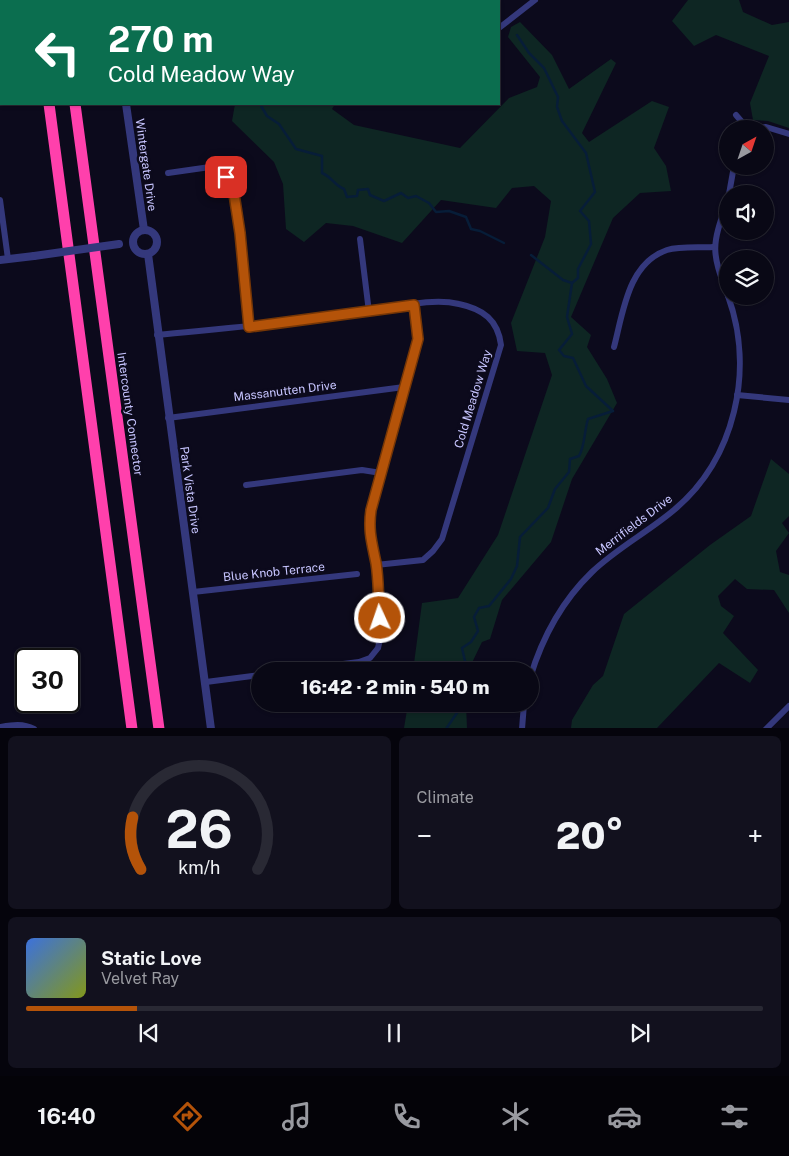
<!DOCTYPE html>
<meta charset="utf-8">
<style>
body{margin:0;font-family:"Public Sans",sans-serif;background:#12111e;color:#f1f3f6;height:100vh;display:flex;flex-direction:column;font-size:19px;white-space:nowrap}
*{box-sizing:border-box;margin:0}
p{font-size:16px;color:#999aa0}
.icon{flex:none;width:28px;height:28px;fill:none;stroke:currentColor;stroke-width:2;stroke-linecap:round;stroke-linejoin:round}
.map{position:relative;height:728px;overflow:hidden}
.drawer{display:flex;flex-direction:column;gap:8px;padding:8px;background:#05040c;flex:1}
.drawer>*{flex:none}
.banner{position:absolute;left:0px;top:0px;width:500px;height:105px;box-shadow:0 1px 4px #0004,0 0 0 1px #292934;background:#0b6e4f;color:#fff;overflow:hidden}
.needle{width:32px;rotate:40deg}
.buttons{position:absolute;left:719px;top:120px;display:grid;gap:10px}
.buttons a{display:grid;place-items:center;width:55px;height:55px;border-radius:50%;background:#090815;box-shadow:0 1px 4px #0004,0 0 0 1px #292934;font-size:25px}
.speed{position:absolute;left:15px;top:648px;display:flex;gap:10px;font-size:25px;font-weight:700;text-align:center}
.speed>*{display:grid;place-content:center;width:65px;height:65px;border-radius:50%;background:#090815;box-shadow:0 1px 4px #0004,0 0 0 1px #292934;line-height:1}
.speed .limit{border:2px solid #111;border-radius:8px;background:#fff;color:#111}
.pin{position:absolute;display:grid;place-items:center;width:42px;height:42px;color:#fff;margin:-21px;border-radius:10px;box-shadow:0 2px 8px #0006}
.me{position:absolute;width:55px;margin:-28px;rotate:357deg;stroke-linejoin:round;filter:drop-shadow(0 0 4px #0008)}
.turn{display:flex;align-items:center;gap:18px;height:105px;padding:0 25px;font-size:22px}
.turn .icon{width:65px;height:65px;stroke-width:2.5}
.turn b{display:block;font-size:35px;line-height:42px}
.big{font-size:38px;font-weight:800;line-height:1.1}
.drawer .tile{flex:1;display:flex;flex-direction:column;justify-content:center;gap:8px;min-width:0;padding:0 18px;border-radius:8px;background:#12111e}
.drawer .dial{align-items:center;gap:0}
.dial svg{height:130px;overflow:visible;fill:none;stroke:#292934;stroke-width:7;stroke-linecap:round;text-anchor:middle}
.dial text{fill:#f1f3f6;stroke:none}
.song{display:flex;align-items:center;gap:15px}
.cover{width:60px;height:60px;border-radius:8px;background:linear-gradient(135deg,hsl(220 70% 55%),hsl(70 70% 35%))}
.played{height:5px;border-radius:2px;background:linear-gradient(90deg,#b45309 15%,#292934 15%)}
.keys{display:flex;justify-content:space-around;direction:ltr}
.heat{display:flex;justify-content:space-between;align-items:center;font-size:28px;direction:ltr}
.drawer .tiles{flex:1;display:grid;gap:8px;grid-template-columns:1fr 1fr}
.tile:last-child{grid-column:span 2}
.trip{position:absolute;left:251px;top:662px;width:288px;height:50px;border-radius:25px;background:#090815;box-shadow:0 1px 4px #0004,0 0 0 1px #292934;font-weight:800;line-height:50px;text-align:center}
.menu{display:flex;height:80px;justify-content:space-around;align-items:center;background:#040308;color:#999aa0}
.menu .icon{width:35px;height:35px}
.menu .on{color:#b45309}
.menu b{font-size:22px;color:#f1f3f6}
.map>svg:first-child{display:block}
.green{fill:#0e2623}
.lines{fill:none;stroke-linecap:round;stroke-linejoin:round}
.stream{stroke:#071d38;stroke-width:2.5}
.minor{stroke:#34387c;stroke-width:6}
.tertiary{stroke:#34387c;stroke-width:8}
.motorway{stroke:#ff40ac;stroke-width:11}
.tertiary-bridge{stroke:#34387c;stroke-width:8}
.route-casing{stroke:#753606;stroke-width:12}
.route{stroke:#b45309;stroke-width:9}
.labels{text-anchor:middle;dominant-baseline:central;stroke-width:5;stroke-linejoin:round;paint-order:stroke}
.street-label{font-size:12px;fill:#c7c5ff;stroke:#0c0a1c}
</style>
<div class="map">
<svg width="789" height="729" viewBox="0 0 789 729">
<rect width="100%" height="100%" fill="#0c0a1c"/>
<!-- green -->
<g class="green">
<path d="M688 0H739L743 12 772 25 789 22V128L768 121 753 120 750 103 769 56 716 35 694 46 672 21Z"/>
<path d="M520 22 552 55 569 89 611 59 616 63 582 133 589 142 652 101 669 107 654 148 666 166 671 191 640 193 613 218 571 317 591 335 587 347 607 379 617 403 572 479 551 542 502 600 490 639 482 642 468 671H413L422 603 458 598 498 535 552 375 545 353 517 351 511 323 545 237 551 201 534 186 512 188 496 208 441 200 402 243 353 226 326 223 304 242 286 229 283 184 274 162 232 121 235 104H335L332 109 354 125 460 148 509 98 537 87 540 77 508 37 511 27Z"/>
<path d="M771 459 789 474V516L782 523 789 533 776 551 780 572 789 575V613L774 590 747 589 735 579 718 596 721 606 734 616 723 633 758 670 750 683 719 663 657 728H571L572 720 593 685 603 676 624 614 710 545 751 516Z"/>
<path d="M408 704H466L467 728H404Z"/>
</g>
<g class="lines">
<!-- stream -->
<g class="stream">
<path d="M223 0V1"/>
<path d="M517 35 529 53 544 68 558 97 557 107 562 121 586 153 595 192 580 211 589 221 591 244 578 269V278L572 283"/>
<path d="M260 104 267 116 279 124 296 149 322 156V173C332 177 334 185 344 189L347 197 357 196 358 190 368 189 370 195 384 201 401 193 408 198 416 196 429 203 436 212 449 211 466 217 471 229 480 231 504 243"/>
<path d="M462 671 465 661 462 648 471 642 478 631 474 617 479 608 489 606 511 579 517 566 520 537 548 508 555 489 569 472 570 459 579 456C585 446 584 432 588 419L613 411 586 386 573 358 564 356 559 350 572 334 567 317 572 283 563 280 531 255"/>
<path d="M446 729 463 704"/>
</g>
<!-- minor -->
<g class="minor">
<path d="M141 0V1"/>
<path d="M499 28 535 0"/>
<path d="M736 115 748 129"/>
<path d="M750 129 766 127 789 134"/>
<path d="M168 173 210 167 232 181 240 233 249 327"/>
<path d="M729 194 734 166"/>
<path d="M728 199C712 246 710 249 728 296"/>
<path d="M0 200 8 259"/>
<path d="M360 239 369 312"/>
<path d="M157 335C228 328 299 322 369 312 398 308 430 297 459 304 483 309 498 320 501 345L442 539 433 551 423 560 376 565"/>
<path d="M614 347C623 313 628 263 667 250 680 246 699 248 713 247"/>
<path d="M737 395 789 400"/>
<path d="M168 418 404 387"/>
<path d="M246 485 362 470 381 473"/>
<path d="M193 592 357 574"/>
<path d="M288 671 359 662 370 658 378 648 381 635 376 565 369 535 371 510 418 339 414 305"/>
<path d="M530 678C542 638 562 601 592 572 617 548 648 532 674 510 735 459 755 370 728 296"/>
<path d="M206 682 260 675"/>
<path d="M0 727C12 725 23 723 34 729"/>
<path d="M522 729 524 704"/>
<path d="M766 729 789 706"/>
</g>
<!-- tertiary -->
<g class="tertiary">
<path d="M113 0V1"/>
<path d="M126 104 144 230"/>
<circle cx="145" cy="242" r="12"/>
<path d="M148 254 211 729"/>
<path d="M0 260 34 256"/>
</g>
<!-- motorway -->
<g class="motorway">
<path d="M36 0V1"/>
<path d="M62 0V1"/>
<path d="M49 104 132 729"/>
<path d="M75 104 159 729"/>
</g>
<!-- tertiary-bridge -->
<path class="tertiary-bridge" d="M34 256 119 244"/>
</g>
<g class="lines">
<defs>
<path id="route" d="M226 177 232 181 240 233 249 327 414 305 418 339 371 510C368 531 372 543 376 563 379 581 378 600 380 618"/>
</defs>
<!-- route casing -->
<use href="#route" class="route-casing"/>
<!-- route -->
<use href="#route" class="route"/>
</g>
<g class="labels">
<!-- street labels -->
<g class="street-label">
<text transform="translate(146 165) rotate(82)">Wintergate Drive</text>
<text transform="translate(285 391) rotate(-7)">Massanutten Drive</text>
<text transform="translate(473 399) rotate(-73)">Cold Meadow Way</text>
<text transform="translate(130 414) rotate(82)">Intercounty Connector</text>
<text transform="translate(190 490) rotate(82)">Park Vista Drive</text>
<text transform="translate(634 525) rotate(-37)">Merrifields Drive</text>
<text transform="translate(274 572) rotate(-6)">Blue Knob Terrace</text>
</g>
</g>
</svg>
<div class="buttons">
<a><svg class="needle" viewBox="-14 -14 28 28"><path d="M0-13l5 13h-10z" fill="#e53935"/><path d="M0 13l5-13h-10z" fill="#999aa0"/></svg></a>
<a><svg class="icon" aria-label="sound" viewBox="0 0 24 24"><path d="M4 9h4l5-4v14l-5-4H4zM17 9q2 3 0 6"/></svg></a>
<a><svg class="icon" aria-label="layers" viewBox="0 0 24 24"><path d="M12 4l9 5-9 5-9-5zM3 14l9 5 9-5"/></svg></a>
</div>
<div class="speed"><div class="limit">30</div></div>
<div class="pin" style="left:226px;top:177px;background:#d93025"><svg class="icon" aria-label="arrive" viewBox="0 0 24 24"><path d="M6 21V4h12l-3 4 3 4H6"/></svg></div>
<svg class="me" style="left:380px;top:618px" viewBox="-20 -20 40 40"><circle r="17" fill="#b45309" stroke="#fff" stroke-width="3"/><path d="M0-11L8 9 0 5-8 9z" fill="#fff"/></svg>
<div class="trip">16:42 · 2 min · 540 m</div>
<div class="banner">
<div class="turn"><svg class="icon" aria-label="left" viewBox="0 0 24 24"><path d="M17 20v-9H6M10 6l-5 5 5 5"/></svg><div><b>270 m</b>Cold Meadow Way</div></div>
</div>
</div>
<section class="drawer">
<div class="tiles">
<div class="tile dial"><svg viewBox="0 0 100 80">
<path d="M14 69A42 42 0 1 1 86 69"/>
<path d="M14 69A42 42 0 0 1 9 37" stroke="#b45309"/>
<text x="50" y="56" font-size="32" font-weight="700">26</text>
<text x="50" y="72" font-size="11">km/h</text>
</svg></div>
<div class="tile"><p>Climate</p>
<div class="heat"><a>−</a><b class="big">20°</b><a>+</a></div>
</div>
<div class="tile">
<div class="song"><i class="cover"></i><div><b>Static Love</b><p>Velvet Ray</p></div></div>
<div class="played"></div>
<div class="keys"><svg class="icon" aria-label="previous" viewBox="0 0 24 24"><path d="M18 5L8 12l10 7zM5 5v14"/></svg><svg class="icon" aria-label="pause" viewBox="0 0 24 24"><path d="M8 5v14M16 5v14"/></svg><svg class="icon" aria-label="next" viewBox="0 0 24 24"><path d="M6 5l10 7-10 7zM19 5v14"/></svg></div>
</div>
</div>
</section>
<nav class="menu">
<b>16:40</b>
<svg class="icon on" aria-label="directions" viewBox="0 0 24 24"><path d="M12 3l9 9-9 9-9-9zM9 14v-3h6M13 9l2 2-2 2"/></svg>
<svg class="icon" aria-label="music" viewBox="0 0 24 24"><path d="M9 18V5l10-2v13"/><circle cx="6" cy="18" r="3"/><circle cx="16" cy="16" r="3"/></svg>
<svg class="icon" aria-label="phone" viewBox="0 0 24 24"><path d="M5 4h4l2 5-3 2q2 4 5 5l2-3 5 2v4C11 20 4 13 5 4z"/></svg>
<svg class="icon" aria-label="climate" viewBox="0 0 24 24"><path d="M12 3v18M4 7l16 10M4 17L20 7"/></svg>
<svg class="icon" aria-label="car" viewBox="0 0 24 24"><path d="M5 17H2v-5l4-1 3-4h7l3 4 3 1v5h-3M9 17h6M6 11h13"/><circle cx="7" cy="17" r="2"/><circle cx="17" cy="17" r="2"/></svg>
<svg class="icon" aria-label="filters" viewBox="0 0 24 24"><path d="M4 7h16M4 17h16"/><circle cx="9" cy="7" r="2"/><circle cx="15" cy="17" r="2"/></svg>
</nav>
